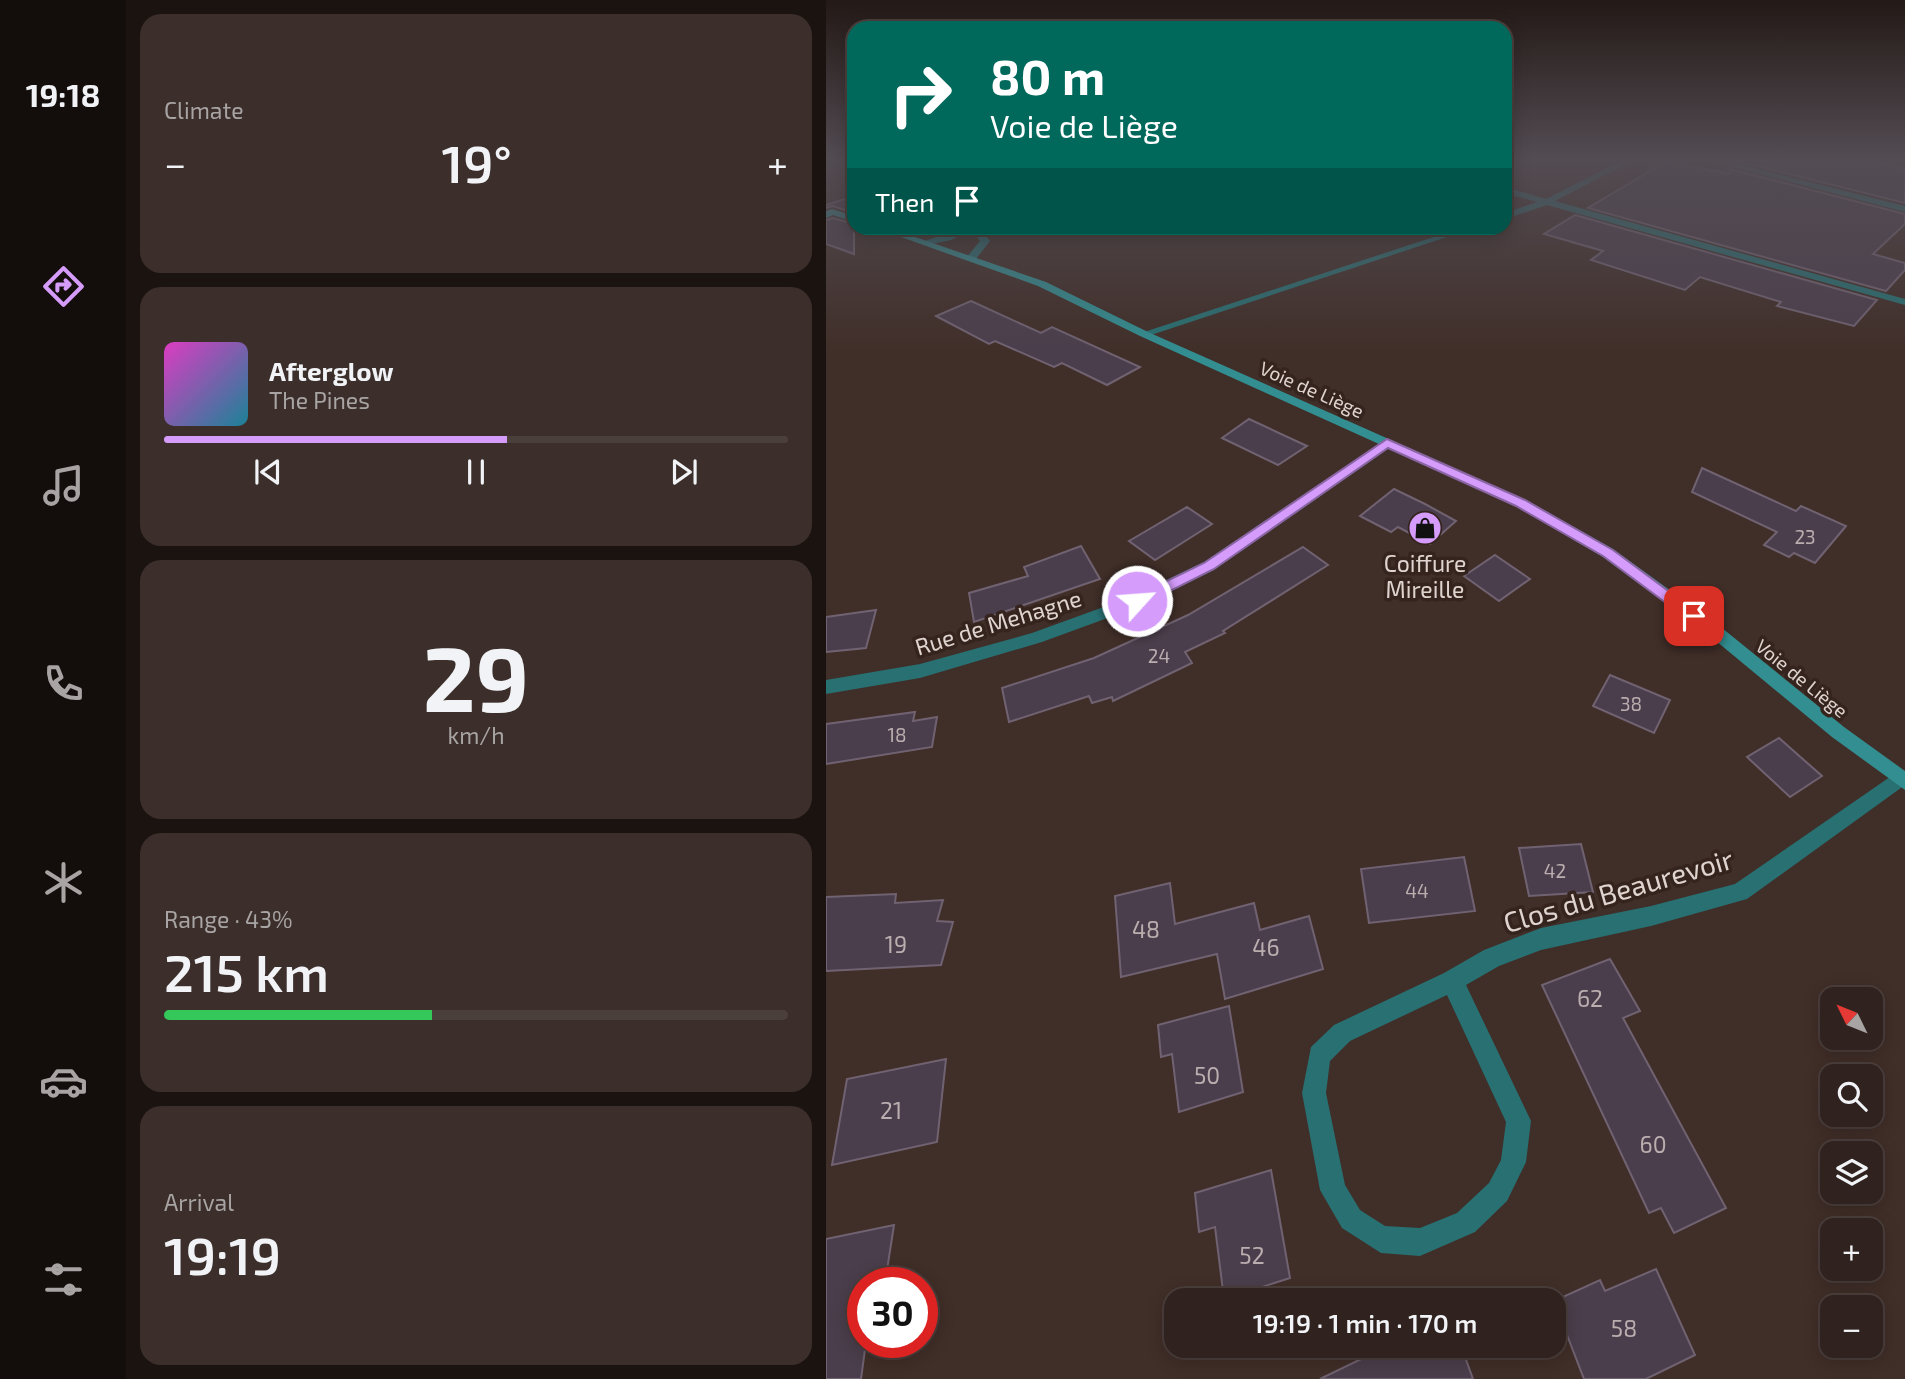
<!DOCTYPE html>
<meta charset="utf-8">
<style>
body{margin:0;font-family:"Exo 2",sans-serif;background:#3c2f2b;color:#f1f3f6;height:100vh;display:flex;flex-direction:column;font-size:26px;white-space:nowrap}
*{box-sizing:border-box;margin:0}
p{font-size:23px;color:#a8a4a4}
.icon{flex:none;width:38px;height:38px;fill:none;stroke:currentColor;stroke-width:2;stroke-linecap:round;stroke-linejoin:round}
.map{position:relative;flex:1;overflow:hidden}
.drawer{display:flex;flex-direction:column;gap:14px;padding:14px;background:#1a1310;width:700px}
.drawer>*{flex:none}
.hud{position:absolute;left:21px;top:21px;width:665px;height:214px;border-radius:21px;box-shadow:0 4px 18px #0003,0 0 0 2px #4b3f3c;background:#00695c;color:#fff;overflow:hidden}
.needle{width:46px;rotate:313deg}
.controls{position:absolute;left:994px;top:987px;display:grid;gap:14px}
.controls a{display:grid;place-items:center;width:63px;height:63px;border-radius:14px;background:#30221e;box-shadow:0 4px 18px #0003,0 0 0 2px #4b3f3c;font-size:35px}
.speed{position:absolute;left:21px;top:1267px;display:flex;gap:14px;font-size:35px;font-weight:700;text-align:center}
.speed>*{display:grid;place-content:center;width:91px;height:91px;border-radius:50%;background:#30221e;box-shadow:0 4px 18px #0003,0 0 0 2px #4b3f3c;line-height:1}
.speed .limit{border:10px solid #d22;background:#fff;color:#111}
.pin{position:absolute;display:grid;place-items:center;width:60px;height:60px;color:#fff;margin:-30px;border-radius:14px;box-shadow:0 4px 10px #0006}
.me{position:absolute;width:77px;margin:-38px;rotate:64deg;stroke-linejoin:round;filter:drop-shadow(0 0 5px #0008)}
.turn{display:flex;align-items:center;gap:24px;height:147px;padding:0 28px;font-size:32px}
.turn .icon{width:91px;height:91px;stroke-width:2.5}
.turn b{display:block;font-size:49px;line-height:60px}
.then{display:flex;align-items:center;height:66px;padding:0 28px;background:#0003;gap:14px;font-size:26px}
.big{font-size:52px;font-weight:600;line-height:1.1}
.drawer .tile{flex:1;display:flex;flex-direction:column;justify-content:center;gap:10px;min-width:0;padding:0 24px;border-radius:21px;background:#3c2f2b}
.drawer .dial{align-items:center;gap:0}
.dial b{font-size:91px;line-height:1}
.song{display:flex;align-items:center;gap:21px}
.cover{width:84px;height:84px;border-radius:10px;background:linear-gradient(135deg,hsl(310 70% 55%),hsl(190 70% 35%))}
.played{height:7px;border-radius:4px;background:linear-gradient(90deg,#d59cfb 55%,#4b3f3c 55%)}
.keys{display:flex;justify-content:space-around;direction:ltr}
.heat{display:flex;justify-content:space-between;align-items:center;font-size:38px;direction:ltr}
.charge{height:10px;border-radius:5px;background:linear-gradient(90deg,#34c759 43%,#4b3f3c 0)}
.trip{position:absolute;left:338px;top:1288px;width:402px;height:70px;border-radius:21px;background:#30221e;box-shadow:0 4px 18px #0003,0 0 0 2px #4b3f3c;font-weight:600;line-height:70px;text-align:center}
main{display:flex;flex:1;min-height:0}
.tabs{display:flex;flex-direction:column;width:126px;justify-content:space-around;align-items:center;background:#130e0c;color:#a8a4a4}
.tabs .icon{width:49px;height:49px}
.tabs .on{color:#d59cfb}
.tabs b{font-size:32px;color:#f1f3f6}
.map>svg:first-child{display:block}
.building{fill:#4b3e4c;stroke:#706271;stroke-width:2}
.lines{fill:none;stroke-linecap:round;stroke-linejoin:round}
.street{fill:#287072;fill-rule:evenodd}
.secondary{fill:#328e91;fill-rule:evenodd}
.route{fill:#d59cfb;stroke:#8a65a3;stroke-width:2}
.labels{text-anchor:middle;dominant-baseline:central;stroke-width:7;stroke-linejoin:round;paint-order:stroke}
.far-street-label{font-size:19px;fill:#e0d4d0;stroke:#35241e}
.number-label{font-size:19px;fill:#bbaeaf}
.poi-label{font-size:23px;fill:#e0d4d0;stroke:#35241e}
.street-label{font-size:23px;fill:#e0d4d0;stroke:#35241e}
.near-number-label{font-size:23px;fill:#bbaeaf}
.near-street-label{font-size:28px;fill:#e0d4d0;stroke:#35241e}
</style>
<main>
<nav class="tabs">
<b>19:18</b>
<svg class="icon on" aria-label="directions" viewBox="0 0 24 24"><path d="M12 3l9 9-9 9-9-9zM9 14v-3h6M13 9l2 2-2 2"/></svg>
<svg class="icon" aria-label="music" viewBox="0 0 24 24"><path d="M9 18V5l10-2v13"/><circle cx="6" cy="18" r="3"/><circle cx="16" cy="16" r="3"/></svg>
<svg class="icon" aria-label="phone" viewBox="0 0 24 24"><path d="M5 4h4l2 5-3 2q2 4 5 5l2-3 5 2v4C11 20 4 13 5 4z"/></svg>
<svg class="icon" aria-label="climate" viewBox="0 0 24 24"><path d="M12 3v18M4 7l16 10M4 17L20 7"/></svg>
<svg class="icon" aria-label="car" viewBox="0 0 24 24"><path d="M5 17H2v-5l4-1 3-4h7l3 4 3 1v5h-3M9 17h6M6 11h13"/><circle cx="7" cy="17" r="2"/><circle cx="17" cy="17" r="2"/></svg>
<svg class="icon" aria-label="filters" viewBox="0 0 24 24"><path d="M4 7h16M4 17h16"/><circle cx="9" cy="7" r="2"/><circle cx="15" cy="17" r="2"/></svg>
</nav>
<section class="drawer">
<div class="tile"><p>Climate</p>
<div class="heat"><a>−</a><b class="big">19°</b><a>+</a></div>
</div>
<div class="tile">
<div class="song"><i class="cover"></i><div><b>Afterglow</b><p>The Pines</p></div></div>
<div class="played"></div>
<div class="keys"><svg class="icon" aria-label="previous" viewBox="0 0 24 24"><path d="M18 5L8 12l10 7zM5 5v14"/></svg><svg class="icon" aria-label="pause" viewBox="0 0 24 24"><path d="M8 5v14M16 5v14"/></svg><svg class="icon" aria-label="next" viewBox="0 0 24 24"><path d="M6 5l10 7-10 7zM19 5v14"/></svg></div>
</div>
<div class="tile dial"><b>29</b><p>km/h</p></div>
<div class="tile"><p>Range · 43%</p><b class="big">215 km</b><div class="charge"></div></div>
<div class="tile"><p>Arrival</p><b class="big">19:19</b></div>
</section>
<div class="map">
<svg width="1079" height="1379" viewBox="0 0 1079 1379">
<rect width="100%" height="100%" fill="#402e28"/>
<!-- building -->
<g class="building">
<path d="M841 161 903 174 904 169 1079 214V224L1047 254 1079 263V270L1060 291 762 208Z"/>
<path d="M911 161H1046L1079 169V203Z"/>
<path d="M28 196V213L7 206 0 208V205Z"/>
<path d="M749 215 1051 300 1028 326 951 306 955 302 874 277 859 290 765 260 777 251 718 234Z"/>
<path d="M7 218 28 224V254L0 244V220Z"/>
<path d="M145 301 215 333 226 327 314 367 281 385 236 363 228 367 169 341 163 344 110 316Z"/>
<path d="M423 419 481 446 452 465 396 438Z"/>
<path d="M876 468 970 511 975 506 1020 526 989 563 968 553 963 557 938 545 951 532 866 492Z"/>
<path d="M568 489 599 504 630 521 604 544 572 527 565 532 534 516Z"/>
<path d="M361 507 386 524 329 560 303 541Z"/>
<path d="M255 546 274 579 148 622 143 593 202 576 198 567Z"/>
<path d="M477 547 502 565 397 631 399 633 359 652 366 663 287 701 286 697 266 703 263 696 183 722 176 688 268 658 338 626 362 615Z"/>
<path d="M669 555 704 579 673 601 638 576Z"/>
<path d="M50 610 40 648 0 652V617Z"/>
<path d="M784 675 844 700 828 733 767 706Z"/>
<path d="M89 712 87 721 111 717 106 747 0 764V724Z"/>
<path d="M953 738 996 776 964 797 921 757Z"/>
<path d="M755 844 767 892 703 896 693 848Z"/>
<path d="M638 857 649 911 543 923 535 869Z"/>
<path d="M344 883 349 924 428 903 434 930 483 916 497 969 399 999 391 954 295 977 289 896Z"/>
<path d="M70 894 69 903 117 900 111 921 127 922 115 965 0 971V897Z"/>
<path d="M784 959 814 1011 797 1018 900 1208 848 1233 835 1208 823 1213 716 985Z"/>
<path d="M403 1006 417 1092 353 1112 346 1054 335 1057 332 1025Z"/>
<path d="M120 1059 111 1142 6 1165 21 1079Z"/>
<path d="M445 1170 464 1278 398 1299 389 1227 373 1232 369 1193Z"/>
<path d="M68 1225 59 1283H37V1342H40L35 1379H0V1239Z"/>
<path d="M830 1269 869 1355 820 1379H758L728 1301 774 1280 779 1291Z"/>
<path d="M562 1346H635L647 1379H494Z"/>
</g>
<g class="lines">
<!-- street -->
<g class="street">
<path d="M795 161H806L729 201 1079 299V305L721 205 679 219V213L711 202 679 193V187L720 199Z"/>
<path d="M884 161H899L1079 206V212Z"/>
<path d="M136 228H154L164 241 149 260 140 258 154 241 146 229 125 240 101 245 96 242Z"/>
<path d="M635 228H648L322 336 312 334Z"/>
<path d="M561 439 566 440V446L388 570 317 605 216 642 94 678 0 694V680L94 664 206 633 305 597 378 562Z"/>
<path d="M1074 770 1079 772V785L921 899 825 926 715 950 673 966 640 985 705 1121 700 1162 681 1201 649 1232 594 1256 555 1253 516 1228 494 1190 476 1093 485 1047 508 1025 618 973 658 950 715 928 825 906 909 884ZM621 995 680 1122 675 1160 663 1183 631 1213 594 1228 559 1226 534 1210 519 1185 500 1093 504 1061 524 1041Z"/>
</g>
<!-- secondary -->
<g class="secondary">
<path d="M6 209 28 216V222L7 215 0 218V211Z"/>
<path d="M50 228H63L220 282 322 332 700 500 787 549 896 628 1018 727 1079 771V790L1006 737 884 636 777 557 690 506 314 336 212 286Z"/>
</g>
</g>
<!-- sky -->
<linearGradient id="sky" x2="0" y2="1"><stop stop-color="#231916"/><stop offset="0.45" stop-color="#534c53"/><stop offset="1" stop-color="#534c53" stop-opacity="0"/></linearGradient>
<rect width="1079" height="354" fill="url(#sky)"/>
<!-- route -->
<path class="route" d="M561 439 699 500 787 550 876 616 868 621 863 620 777 556 690 506 562 448 388 569 316 605H306L304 601 306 598 378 563Z"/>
<!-- icons -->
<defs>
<symbol id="shop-disc" viewBox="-11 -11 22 22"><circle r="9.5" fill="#d59cfb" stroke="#35241e"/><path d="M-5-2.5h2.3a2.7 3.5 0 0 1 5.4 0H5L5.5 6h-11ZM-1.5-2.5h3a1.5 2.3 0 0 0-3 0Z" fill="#111"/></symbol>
</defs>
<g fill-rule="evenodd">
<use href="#shop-disc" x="580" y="509" width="38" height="38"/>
</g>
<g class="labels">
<!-- far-street labels -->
<g class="far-street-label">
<text transform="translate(486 389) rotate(24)">Voie de Liège</text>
<text transform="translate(976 678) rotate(39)">Voie de Liège</text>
</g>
<!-- number labels -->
<g class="number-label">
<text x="979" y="536">23</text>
<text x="333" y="655">24</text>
<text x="805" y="703">38</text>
<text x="71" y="734">18</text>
<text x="729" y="870">42</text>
<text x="591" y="890">44</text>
</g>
<!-- poi labels -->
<g class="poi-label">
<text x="599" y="563">Coiffure<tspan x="599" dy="26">Mireille</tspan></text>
</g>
<!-- street labels -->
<g class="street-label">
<text transform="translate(172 622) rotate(-17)">Rue de Mehagne</text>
</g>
<!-- near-number labels -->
<g class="near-number-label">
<text x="320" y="929">48</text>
<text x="70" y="944">19</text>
<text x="440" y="947">46</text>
<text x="764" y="998">62</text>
<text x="381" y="1075">50</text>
<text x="65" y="1110">21</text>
<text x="827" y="1144">60</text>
<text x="426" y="1255">52</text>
<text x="798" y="1328">58</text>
</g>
<!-- near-street labels -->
<g class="near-street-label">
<text transform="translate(792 890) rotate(-16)">Clos du Beaurevoir</text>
</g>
</g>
</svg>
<div class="controls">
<a><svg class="needle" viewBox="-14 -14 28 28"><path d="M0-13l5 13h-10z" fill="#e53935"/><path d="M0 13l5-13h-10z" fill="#a8a4a4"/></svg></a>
<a><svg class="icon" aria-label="search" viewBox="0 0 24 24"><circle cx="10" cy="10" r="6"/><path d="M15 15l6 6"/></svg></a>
<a><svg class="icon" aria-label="layers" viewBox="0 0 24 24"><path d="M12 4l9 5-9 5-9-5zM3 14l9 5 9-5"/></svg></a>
<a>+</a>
<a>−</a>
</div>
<div class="speed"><div class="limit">30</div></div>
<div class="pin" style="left:868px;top:616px;background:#d93025"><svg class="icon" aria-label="arrive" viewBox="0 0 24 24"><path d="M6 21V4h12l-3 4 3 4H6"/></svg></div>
<svg class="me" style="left:311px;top:601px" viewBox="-20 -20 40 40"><circle r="17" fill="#d59cfb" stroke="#fff" stroke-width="3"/><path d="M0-11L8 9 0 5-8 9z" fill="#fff"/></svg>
<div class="trip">19:19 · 1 min · 170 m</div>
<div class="hud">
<div class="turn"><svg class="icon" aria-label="right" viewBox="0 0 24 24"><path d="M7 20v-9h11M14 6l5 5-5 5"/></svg><div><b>80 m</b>Voie de Liège</div></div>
<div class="then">Then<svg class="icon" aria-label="arrive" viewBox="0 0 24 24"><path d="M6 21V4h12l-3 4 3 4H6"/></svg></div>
</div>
</div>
</main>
